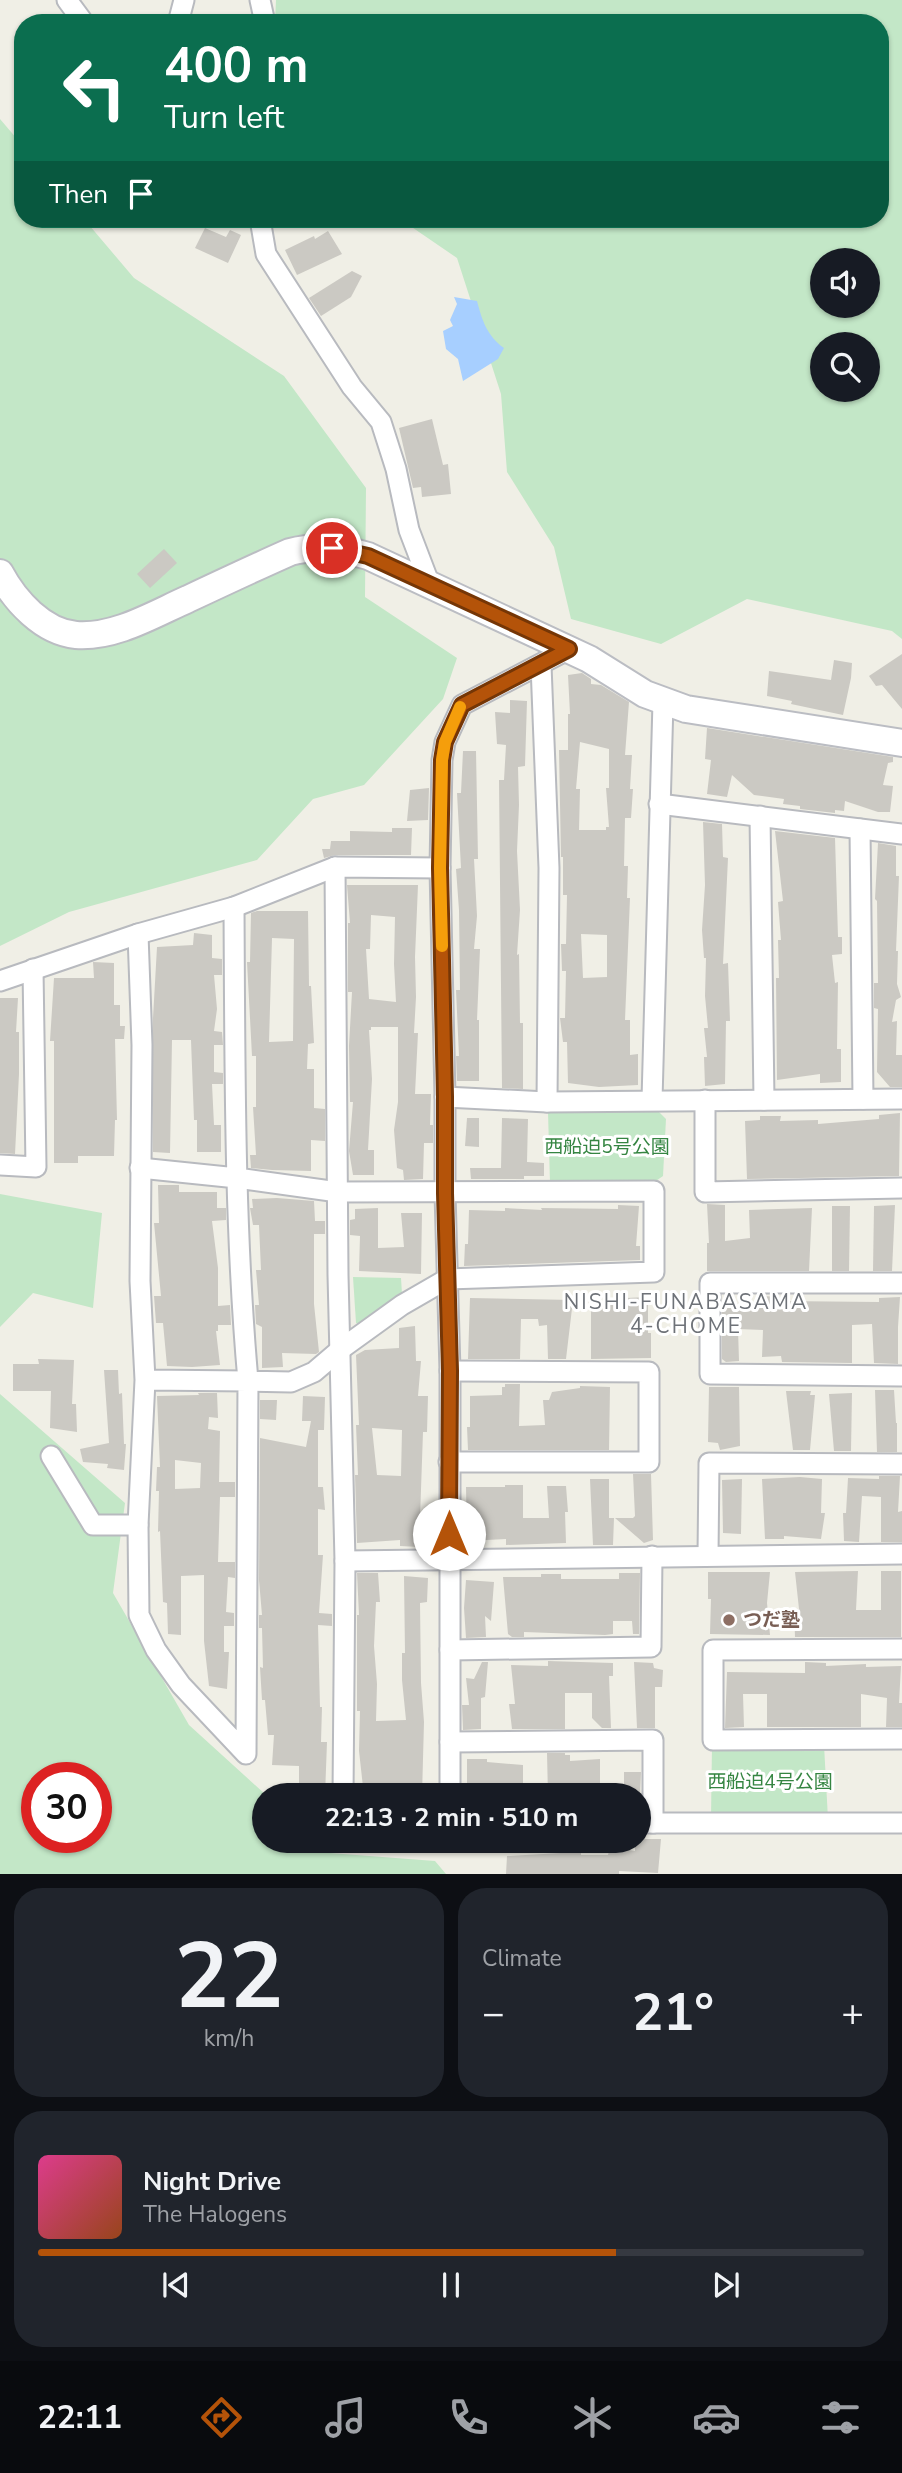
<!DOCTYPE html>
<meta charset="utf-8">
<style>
body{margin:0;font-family:"Nunito Sans","Noto Sans JP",sans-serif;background:#20242c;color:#f1f3f6;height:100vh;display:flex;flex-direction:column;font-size:26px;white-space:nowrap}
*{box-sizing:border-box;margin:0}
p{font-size:23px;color:#9ea1a6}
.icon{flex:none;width:38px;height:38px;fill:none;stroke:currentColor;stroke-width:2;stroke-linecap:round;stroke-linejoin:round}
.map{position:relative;height:1874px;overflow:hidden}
.sheet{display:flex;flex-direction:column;gap:14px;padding:14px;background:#0d0f14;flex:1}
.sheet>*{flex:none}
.banner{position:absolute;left:14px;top:14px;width:875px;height:214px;border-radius:28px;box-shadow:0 2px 5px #0004;background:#0b6e4f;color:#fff;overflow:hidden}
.controls{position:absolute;left:810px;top:248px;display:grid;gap:14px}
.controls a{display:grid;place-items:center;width:70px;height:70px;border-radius:50%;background:#171b24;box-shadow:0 2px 5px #0004;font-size:35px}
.speed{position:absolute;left:21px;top:1762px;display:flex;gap:14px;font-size:35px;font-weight:700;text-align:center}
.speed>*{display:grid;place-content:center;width:91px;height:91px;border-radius:50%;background:#171b24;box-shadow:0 2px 5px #0004;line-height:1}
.speed .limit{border:10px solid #d22;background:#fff;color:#111}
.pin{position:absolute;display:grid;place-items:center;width:60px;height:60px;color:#fff;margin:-30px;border:4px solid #fff;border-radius:50%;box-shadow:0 2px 7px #0007}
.me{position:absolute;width:77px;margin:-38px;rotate:0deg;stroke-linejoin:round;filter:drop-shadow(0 0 5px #0008)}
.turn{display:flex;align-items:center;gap:24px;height:147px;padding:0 35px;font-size:32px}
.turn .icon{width:91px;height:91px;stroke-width:2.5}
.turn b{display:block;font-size:49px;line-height:60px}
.then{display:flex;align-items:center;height:66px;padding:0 35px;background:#0003;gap:14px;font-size:26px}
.big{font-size:52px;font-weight:700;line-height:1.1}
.sheet .tile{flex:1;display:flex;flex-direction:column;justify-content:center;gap:10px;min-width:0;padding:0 24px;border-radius:28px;background:#20242c}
.sheet .dial{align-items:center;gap:0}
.dial b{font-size:91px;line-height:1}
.song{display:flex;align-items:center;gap:21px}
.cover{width:84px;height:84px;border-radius:10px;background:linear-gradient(135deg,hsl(330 70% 55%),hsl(20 70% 35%))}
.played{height:7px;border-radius:4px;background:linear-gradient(90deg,#b45309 70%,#363941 70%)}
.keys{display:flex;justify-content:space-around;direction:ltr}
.heat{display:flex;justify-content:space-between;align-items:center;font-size:38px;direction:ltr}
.sheet .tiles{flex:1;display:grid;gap:14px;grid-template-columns:1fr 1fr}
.tile:last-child{grid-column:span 2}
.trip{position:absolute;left:252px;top:1783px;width:399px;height:70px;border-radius:35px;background:#171b24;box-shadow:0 2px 5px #0004;font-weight:700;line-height:70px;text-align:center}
.tab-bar{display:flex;height:112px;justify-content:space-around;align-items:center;background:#090b0e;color:#9ea1a6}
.tab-bar .icon{width:49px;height:49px}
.tab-bar .active{color:#b45309}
.tab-bar b{font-size:32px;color:#f1f3f6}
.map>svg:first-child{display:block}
.green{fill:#c3e7c7;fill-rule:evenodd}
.water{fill:#a7cfff}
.building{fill:#cbc9c3;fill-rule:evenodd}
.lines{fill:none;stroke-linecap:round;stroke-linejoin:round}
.street-casing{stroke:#b8babf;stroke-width:23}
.secondary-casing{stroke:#bbbdc3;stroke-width:30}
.street{stroke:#fff;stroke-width:19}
.secondary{stroke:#fff;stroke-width:26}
.route-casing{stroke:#753606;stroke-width:18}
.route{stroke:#b45309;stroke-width:12}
.slow{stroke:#f59e0b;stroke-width:12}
.education-dot{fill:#8d6e63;stroke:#fff;stroke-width:2.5}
.labels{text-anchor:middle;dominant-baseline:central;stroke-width:6;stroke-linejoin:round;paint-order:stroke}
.park-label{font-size:19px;fill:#358542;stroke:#fff}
.education-label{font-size:19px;font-weight:bold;fill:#785e54;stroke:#fff;text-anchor:start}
.neighbourhood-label{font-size:21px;letter-spacing:2px;fill:#6e7278;stroke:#fff}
</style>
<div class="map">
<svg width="902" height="1875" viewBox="0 0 902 1875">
<rect width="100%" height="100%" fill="#f0efe6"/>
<!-- green -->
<g class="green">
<path d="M276 0H902V639L892 631 747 599 661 644 571 619 554 547 507 472 501 394 457 258 400 219H880V23H275ZM822 261H868V306H822ZM822 345H868V390H822Z"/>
<path d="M0 119 23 146V219H84L134 278 284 376 366 488 365 597 457 658 443 699 364 785 313 799 257 860 69 912 0 946Z"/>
<path d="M658 1111 666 1119 663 1176 653 1183H550L548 1112Z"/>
<path d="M0 1194 102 1213 93 1308 33 1293 0 1327Z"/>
<path d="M353 1277 401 1278 402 1294 364 1326 356 1323Z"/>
<path d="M0 1394 125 1503 113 1593 189 1725 266 1795 264 1796V1841H317L330 1853 435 1861 446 1874H0ZM37 1778H96V1838H37Z"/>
<path d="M712 1744 824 1745 828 1819 711 1818Z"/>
</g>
<!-- water -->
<path class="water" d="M454 297 477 301C482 320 487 336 504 348L498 359 463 381 458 359 446 349 443 331 453 326 450 320 457 304Z"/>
<!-- building -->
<g class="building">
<path d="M205 228 226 237 230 230 241 235 228 263 195 248Z"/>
<path d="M328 231 342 254 297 275 285 250 314 236 315 239Z"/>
<path d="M352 271 362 276 351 297 321 316 309 298Z"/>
<path d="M432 419 443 465 448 464 451 494 422 497 421 487 413 488 399 428Z"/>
<path d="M164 549 177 563 150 588 137 574Z"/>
<path d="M902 654V709L882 685 876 686 869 676Z"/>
<path d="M834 660 852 663 851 678 843 715 791 704 792 701 767 696 769 671 831 680Z"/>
<path d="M582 673 591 679V684L601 685 629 702 625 755H632L630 789H633L631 818H625L624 866H628L627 898H630L625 1020H630V1055L638 1054V1085L599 1087 568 1083 567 1042H563L560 1018H565L566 971H562L561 944H566L567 895H563V857H561L559 750H568V714H570L568 675ZM580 742 609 749V788H606L609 827H606V830H579L580 789H576ZM581 934 607 935V977L583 978Z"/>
<path d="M510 700 527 701 525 766 518 767 519 805 517 851 520 910 517 955 519 954 520 1023H523V1089L502 1088 499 780H504L506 745 497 744 495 712 510 713Z"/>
<path d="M707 728 893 757V762L888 763 883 785 893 786 890 812H878L845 801 844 811 835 810V813L800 809V806L783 804 784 799 754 795 732 775 727 797 707 794 711 760 705 759Z"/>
<path d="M463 751H476L478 859H474L477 916 474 949H480L477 1020H479V1081H457L456 1056H459L456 990H460L459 910 456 869 461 868 457 793H461Z"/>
<path d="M429 788 428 820 407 821 410 790Z"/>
<path d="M703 822 722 824 723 857 728 858 723 964 728 963 730 1021H726L725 1084 705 1086 704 1057H707L704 1028H708L705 996 706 958H704L702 930 705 885Z"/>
<path d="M392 828H412L411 855H335L324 858 322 849H330L331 841H350V831L392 832Z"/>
<path d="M775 831 835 838 838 937H842V954L832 955 835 983 838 982 837 1049H841V1082L820 1083V1074L777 1080 776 978H779L778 940H781L778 902 783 901Z"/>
<path d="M878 843 896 846V876H899L896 951H898L897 984 901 997 896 1000 892 1022 897 1021 896 1055H902V1087H890L877 1072 878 1009 874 1008V983H878L877 901 875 899Z"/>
<path d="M347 885H418L415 957 416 997 414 1033H418L415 1094H431L430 1125H433V1143H424L423 1179 404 1180 403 1170 397 1168 394 1130 398 1102V1027H371V1030H369L372 1079 368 1150H374V1175H353L349 1151 353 1102H350L349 1046 352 992H348V923H350ZM371 915 395 917 394 964 396 1002 369 999 366 949H370Z"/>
<path d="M257 911H308L309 986H311L314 1043 308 1044 307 1069H314V1108L325 1109V1141L311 1140V1171L272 1170 251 1168 250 1155H256L253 1107H256V1056H252L247 962H250L251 913ZM272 938 294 939 293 1041 269 1042Z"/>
<path d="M194 933 212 935V958L222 959V975H214L217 1009 214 1031 222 1032 223 1045H214V1072L223 1073V1084H212L214 1125H221V1152H197V1120H194L191 1040H172L170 1153 153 1152V1018L157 947 193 945Z"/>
<path d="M93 962 114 963V1005H120V1026H125L124 1039H115L117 1120H115L114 1156H78V1163H54V1041H50L54 978H94Z"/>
<path d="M0 998H18L16 1032H19V1074L15 1154 0 1153Z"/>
<path d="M900 1113 899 1176 747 1179 745 1121 760 1120V1116H781L780 1121 818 1120V1124L879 1119V1115Z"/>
<path d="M467 1118H479V1147L465 1146Z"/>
<path d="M502 1118 528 1119 527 1162 544 1163V1176H524V1179H471L470 1168H501Z"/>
<path d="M158 1185H179V1192H217V1208H226V1220L212 1221 218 1268V1306L230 1305 231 1325H218V1331H216L220 1365 192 1367 167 1366 163 1323H156L154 1296H161L154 1223H159Z"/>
<path d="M277 1198 314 1201 315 1221H325V1234H314V1304L319 1352 316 1354 282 1353 283 1367 262 1368V1327L256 1324 255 1305H259L256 1270H261L259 1225H253L250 1208H253L252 1199Z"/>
<path d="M707 1204 725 1205V1241L750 1238 749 1210 812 1208 809 1271H707V1243H709Z"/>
<path d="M618 1205 639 1206 636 1246H640V1260L464 1266 465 1244H468L469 1210 505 1211V1208L542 1210 541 1208 618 1209Z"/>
<path d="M895 1205 892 1271H873L874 1206Z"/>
<path d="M832 1206H850L849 1271H832Z"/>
<path d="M378 1208V1248L404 1247 401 1213H422L421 1274 359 1271 360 1236 350 1235V1220L355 1219V1209Z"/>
<path d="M760 1296 780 1297V1301L879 1302V1298L900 1297 898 1327V1364L874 1363 872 1324 852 1325V1363L782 1362 781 1356 762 1357 763 1330 738 1329 739 1361 726 1362 722 1359V1304L761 1303Z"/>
<path d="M648 1297V1333H651V1358L591 1359V1301L627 1302 626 1298Z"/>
<path d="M470 1298 573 1300 566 1359H548L547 1325 539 1326 538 1319H521L520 1359H468Z"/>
<path d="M415 1326 416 1361H421L418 1396H428L427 1432H423L419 1547 400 1546V1540L357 1543 355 1475H358L356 1425H359L356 1355 365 1350 399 1348V1328ZM372 1428 402 1430 401 1476 377 1475Z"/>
<path d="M38 1359 74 1360 72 1404H76L77 1432 50 1428 51 1391H13V1364H39Z"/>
<path d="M104 1370H118L119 1394 122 1393 124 1444H126L124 1470 107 1468 108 1464 83 1462 80 1449 109 1443Z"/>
<path d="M505 1384H520L519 1426 545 1425 543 1400H549L552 1392 580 1388V1386L610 1387 609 1450H468L467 1427H470V1396L502 1395V1387H505Z"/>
<path d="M709 1387H739L740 1446 720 1450 718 1443 708 1442Z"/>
<path d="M875 1390H894L896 1423H897V1452H877Z"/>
<path d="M786 1391H811L810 1395H815L810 1450H793Z"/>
<path d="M198 1393H217L218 1418 209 1417 208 1429 220 1431 219 1482H235V1497H220L218 1562H235V1578L228 1577 226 1612 234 1613V1626H224V1652H229L227 1689 209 1686 204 1641V1575L181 1576V1635L168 1634 167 1603 163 1602 160 1531 158 1532 159 1491H156L157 1467H160L157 1396 199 1395ZM175 1460 201 1463 200 1488 175 1489Z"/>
<path d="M852 1393 851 1451H834L829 1394Z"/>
<path d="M303 1396 325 1397 324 1430H318V1487H323L325 1510 318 1509V1555H323L319 1613 332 1614V1626L318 1625 320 1707H322L321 1742H327L325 1796H299V1766L272 1765 274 1735H268L265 1700H262L260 1667 263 1668 262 1628H259V1615H262L259 1580 260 1438 306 1447 311 1421H302Z"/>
<path d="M260 1400H277L276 1420 260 1419Z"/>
<path d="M633 1474H651L653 1540 644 1543 615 1518H633L635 1516Z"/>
<path d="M879 1476H900L898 1512 902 1511V1542H881V1497L862 1496 859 1542 844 1541 843 1513H846L848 1478 879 1479Z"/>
<path d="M800 1477 822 1479 821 1513H825L821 1539 784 1536V1539H765L762 1479Z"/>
<path d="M590 1479H609V1518H614L613 1545H593Z"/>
<path d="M742 1479 741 1534 723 1533 722 1480Z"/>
<path d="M505 1485H523V1518H549L547 1486H566L568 1512H565L566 1543 506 1545V1539L467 1541 466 1487H505Z"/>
<path d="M858 1571 856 1610H881V1571H901V1637H795L794 1609H799L795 1572Z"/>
<path d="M708 1572H770L767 1603 770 1635 710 1634 711 1599H708Z"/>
<path d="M357 1573H378L380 1602H376L374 1646 377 1684 376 1721 406 1720 402 1680V1653H405L404 1576 428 1578 427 1602 420 1603 421 1683 424 1722 422 1796H364L359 1751 360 1711H357V1615H359Z"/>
<path d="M619 1573H640L639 1634H633L632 1621H613V1634L605 1635 524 1632V1637H512L508 1634 503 1577H541V1574H561V1579H619Z"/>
<path d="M466 1580 494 1582 491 1621 485 1616 486 1637 466 1638 464 1608Z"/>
<path d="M548 1661 613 1663V1676H609L611 1728H602L592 1718V1693H565V1729H512L509 1704H515L511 1665 548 1666Z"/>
<path d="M482 1662H488L485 1697 481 1698V1729L463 1730 462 1705H469L466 1678 474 1679Z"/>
<path d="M634 1662 653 1663 654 1668 663 1670 662 1687H655V1728H637Z"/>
<path d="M805 1662 826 1663V1666L866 1664V1667L901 1666 899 1703H902V1727H886L887 1698 861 1694V1727H767V1694H743L744 1727 725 1728 727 1672 805 1673Z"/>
<path d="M547 1753H565V1755H570V1761L600 1759V1796H548Z"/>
<path d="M467 1759H487V1762L523 1765V1796H467Z"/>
<path d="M624 1772H641L640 1796H624Z"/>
<path d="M639 1839H661L658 1873 619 1871V1874H506L507 1856 561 1853V1841H572L573 1852H581V1855H608L610 1847 635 1851V1841H639Z"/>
</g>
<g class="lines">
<defs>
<g id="street">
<path d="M67 0 84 23"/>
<path d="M260 0 265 23"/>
<path d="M178 23 184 0"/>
<path d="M260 219 266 254 352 387 381 422 396 469 409 530 430 585"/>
<path d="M541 665 549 868 547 1102"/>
<path d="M659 804 902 834"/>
<path d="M760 816 764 1100"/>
<path d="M860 829 863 1099"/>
<path d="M335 867 338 1275 345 1561 343 1796"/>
<path d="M138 934 142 1045 140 1281 145 1380 138 1525 139 1615 156 1650 181 1685 246 1754 248 1381 145 1380"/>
<path d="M0 981 138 934 234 907 335 867 440 868"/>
<path d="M445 1097 547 1102 902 1099"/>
<path d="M652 1100 663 702"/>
<path d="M705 1100V1192L902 1188"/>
<path d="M0 1165 36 1167 33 969"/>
<path d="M140 1168 237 1178 338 1192 654 1191V1272L447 1279 402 1305 341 1349 314 1372 291 1382 248 1381C234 1223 235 1065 234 907"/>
<path d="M902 1283H710V1374L902 1376"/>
<path d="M51 1456 93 1525H138"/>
<path d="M449 1462H649V1372L450 1371"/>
<path d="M708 1555 709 1463 902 1464"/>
<path d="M345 1561 902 1554"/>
<path d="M902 1649 713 1650V1740L902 1739"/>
<path d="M450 1650 651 1647 652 1556"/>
<path d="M450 1742 653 1740V1823"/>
<path d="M450 1796V1371L445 1193V1097L440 868 442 760 445 742 462 705 569 649"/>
<path d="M639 1823H902"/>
</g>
<path id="secondary" d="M0 573C15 601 43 632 76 635 115 638 154 614 188 599 222 583 256 567 290 552 317 545 342 548 368 556L589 659 645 694 686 709 902 743"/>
</defs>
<!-- street casing -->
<use href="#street" class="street-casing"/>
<!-- secondary casing -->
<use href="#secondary" class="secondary-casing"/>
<!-- street -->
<use href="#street" class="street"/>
<!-- secondary -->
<use href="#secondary" class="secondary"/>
</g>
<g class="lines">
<defs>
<path id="route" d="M332 548 368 556 569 649 462 705 445 742 442 760 440 868 445 1097V1193L450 1371 449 1534"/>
</defs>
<!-- route casing -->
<use href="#route" class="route-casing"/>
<!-- route -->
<use href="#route" class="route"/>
<!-- slow -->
<path class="slow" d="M442 946 440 868 442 760 445 742 460 707"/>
</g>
<!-- markers -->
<circle class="education-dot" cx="729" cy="1620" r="7"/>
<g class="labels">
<!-- park labels -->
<g class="park-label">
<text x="607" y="1147">西船迫5号公園</text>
<text x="770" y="1782">西船迫4号公園</text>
</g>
<!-- education labels -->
<g class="education-label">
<text x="743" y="1620">つだ塾</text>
</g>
<!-- neighbourhood labels -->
<g class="neighbourhood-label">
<text x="686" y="1302">NISHI-FUNABASAMA<tspan x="686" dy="24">4-CHOME</tspan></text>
</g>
</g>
</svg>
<div class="controls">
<a><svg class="icon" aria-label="sound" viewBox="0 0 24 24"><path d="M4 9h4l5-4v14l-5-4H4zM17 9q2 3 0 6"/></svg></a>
<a><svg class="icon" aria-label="search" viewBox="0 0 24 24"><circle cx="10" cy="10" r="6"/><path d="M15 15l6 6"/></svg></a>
</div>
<div class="speed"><div class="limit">30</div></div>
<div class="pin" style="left:332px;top:548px;background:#d93025"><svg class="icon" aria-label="arrive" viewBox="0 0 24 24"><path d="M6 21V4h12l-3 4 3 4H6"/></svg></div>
<svg class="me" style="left:449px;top:1534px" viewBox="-20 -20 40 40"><circle r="19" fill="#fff"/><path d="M0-13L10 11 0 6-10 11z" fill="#b45309"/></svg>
<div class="trip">22:13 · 2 min · 510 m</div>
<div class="banner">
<div class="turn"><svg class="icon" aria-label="left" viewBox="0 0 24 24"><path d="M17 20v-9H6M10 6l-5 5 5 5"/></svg><div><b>400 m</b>Turn left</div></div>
<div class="then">Then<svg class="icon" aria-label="arrive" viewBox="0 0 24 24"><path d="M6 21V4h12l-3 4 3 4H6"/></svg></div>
</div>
</div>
<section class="sheet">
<div class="tiles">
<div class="tile dial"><b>22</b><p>km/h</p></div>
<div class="tile"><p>Climate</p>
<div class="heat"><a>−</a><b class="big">21°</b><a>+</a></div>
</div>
<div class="tile">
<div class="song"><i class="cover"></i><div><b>Night Drive</b><p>The Halogens</p></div></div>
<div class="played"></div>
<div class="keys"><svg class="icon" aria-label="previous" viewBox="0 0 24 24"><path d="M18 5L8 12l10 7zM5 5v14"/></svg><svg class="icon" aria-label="pause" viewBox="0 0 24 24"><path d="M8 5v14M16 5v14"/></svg><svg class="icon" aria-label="next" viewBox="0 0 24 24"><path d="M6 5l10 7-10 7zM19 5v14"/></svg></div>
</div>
</div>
</section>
<nav class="tab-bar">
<b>22:11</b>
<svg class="icon active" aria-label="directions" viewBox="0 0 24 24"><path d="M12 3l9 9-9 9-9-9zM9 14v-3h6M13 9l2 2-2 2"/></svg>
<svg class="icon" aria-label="music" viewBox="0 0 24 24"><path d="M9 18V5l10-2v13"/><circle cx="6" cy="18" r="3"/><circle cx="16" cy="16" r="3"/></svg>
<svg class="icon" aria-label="phone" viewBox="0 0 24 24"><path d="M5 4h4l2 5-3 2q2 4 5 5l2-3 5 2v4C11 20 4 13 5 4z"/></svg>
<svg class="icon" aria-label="climate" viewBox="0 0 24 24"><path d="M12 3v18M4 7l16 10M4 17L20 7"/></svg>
<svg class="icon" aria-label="car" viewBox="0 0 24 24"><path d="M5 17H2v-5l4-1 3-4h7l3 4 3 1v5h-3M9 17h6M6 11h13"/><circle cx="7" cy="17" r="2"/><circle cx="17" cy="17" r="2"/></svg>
<svg class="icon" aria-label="filters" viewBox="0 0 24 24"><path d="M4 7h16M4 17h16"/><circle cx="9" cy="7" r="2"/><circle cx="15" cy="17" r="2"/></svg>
</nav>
